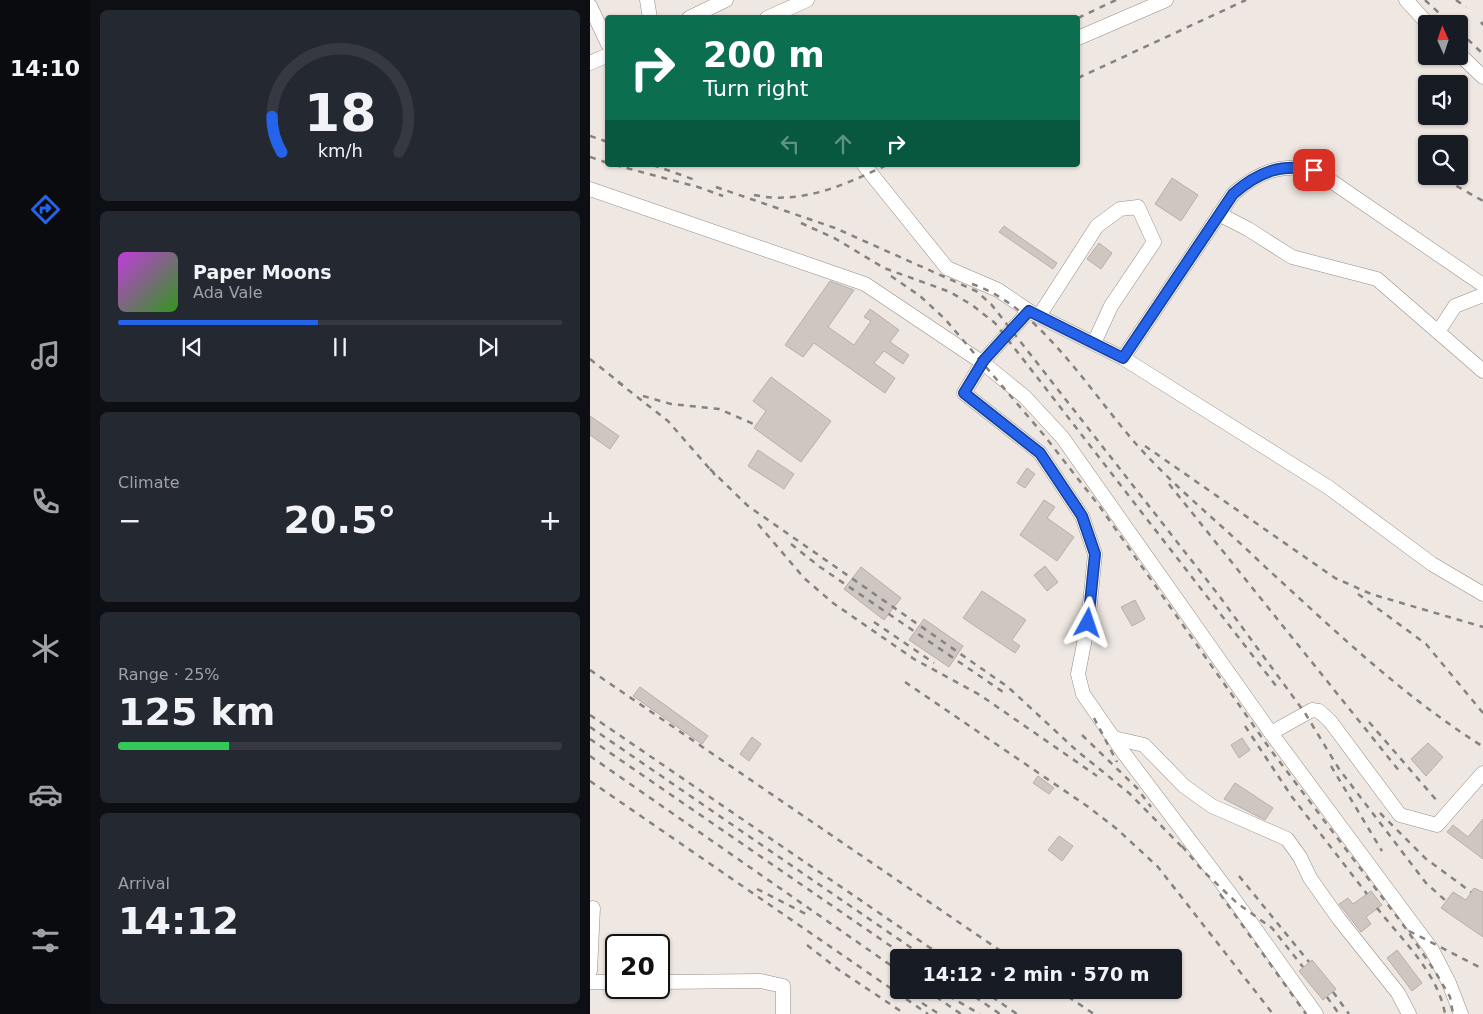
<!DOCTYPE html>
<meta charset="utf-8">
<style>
body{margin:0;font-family:"DejaVu Sans",sans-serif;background:#242831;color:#f1f3f6;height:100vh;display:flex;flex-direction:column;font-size:19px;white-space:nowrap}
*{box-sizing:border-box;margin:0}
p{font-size:16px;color:#9ea1a6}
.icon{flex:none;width:28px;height:28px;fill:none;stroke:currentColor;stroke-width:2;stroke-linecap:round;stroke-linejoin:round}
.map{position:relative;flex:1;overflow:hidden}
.panel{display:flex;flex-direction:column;gap:10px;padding:10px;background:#0d0f14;width:500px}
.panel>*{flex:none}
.top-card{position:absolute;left:15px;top:15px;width:475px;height:152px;border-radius:5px;box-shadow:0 1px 4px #0004;background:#0b6e4f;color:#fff;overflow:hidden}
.needle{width:32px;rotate:357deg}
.controls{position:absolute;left:828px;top:15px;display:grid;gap:10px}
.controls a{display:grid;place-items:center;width:50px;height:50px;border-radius:5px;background:#171b24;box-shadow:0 1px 4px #0004;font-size:25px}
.speed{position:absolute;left:15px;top:934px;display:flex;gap:10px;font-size:25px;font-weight:700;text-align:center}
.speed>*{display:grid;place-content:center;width:65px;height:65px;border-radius:50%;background:#171b24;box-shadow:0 1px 4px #0004;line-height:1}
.speed .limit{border:2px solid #111;border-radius:8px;background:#fff;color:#111}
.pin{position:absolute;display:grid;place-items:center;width:42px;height:42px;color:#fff;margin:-21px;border-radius:10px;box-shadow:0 2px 8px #0006}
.me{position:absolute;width:55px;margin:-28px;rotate:5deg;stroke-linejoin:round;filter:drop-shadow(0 0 4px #0008)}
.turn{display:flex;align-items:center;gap:18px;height:105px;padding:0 15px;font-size:22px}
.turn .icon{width:65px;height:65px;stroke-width:2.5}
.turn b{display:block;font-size:35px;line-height:42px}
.lanes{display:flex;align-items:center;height:48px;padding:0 15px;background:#0003;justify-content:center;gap:25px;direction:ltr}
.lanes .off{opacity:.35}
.big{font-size:38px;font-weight:700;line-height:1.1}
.panel .card{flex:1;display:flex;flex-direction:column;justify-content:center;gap:8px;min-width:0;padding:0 18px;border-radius:8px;background:#242831}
.panel .dial{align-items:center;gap:0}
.dial svg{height:130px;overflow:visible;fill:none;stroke:#363941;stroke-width:7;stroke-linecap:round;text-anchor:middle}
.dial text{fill:#f1f3f6;stroke:none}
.song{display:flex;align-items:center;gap:15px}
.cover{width:60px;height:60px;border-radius:8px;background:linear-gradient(135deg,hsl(290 70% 55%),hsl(110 70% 35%))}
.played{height:5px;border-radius:2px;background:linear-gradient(90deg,#2563eb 45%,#363941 45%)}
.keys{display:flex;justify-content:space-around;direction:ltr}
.heat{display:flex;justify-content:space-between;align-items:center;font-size:28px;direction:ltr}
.charge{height:8px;border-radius:4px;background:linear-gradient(90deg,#34c759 25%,#363941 0)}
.trip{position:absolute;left:300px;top:949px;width:292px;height:50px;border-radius:5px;background:#171b24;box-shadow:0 1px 4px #0004;font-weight:700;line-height:50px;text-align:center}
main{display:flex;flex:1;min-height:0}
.tabs{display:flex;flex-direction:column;width:90px;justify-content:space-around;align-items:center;background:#090b0e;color:#9ea1a6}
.tabs .icon{width:35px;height:35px}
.tabs .on{color:#2563eb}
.tabs b{font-size:22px;color:#f1f3f6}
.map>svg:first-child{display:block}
.building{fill:#cec6c1;stroke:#b8afaa}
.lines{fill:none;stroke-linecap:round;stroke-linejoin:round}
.minor-casing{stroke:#958d88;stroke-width:15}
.minor{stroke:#fff;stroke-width:14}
.rail{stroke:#87827e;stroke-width:2.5;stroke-dasharray:6 6;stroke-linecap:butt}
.route-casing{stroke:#184099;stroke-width:12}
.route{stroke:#2563eb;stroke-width:9}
</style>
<main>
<nav class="tabs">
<b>14:10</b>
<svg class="icon on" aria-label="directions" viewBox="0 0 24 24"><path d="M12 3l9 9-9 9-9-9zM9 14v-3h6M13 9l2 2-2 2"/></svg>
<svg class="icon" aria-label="music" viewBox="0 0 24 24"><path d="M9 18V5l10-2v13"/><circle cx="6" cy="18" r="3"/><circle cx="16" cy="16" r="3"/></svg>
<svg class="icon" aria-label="phone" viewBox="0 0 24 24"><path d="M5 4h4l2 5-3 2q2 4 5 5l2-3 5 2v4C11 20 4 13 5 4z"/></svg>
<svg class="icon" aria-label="climate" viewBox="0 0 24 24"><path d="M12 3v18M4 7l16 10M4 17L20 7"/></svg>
<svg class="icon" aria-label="car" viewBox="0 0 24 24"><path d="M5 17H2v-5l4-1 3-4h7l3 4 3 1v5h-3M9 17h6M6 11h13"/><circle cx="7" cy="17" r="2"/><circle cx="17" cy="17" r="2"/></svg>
<svg class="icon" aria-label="filters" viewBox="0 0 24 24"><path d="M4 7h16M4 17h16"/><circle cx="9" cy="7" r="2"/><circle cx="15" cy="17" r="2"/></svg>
</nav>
<section class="panel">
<div class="card dial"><svg viewBox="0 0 100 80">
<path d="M14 69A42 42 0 1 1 86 69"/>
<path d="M14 69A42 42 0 0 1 8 47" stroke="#2563eb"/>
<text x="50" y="56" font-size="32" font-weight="700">18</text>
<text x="50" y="72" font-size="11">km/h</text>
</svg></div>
<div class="card">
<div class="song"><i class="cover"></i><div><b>Paper Moons</b><p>Ada Vale</p></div></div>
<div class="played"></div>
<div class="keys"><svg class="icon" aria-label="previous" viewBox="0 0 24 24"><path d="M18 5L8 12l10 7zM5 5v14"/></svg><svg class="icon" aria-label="pause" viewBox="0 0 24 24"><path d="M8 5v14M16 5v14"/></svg><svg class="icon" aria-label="next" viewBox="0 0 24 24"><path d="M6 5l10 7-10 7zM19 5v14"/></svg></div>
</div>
<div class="card"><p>Climate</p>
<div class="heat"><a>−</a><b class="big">20.5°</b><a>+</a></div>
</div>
<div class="card"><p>Range · 25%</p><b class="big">125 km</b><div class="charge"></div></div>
<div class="card"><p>Arrival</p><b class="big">14:12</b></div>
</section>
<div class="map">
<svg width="893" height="1014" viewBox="0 0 893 1014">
<rect width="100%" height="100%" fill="#efe7e1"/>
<!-- building -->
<g class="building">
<path d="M582 178 608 195 591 221 565 204Z"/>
<path d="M414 226 467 263 463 269 409 232Z"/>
<path d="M509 243 522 253 511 269 497 259Z"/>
<path d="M240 281 264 290 238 327 264 345 281 321 274 317 280 309 309 330 300 342 319 355 313 364 294 351 284 363 305 378 295 393 224 343 213 357 195 345Z"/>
<path d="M181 377 241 421 211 462 164 428 176 411 163 401Z"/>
<path d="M0 416 29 436 20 449 0 435Z"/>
<path d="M168 450 204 474 194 489 158 466Z"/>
<path d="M437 468 445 474 435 488 427 483Z"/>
<path d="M454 500 465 507 457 518 484 537 467 561 430 535Z"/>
<path d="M455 566 468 582 457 591 444 575Z"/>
<path d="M271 567 311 598 294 620 254 589Z"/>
<path d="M392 591 436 620 422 640 430 646 425 653 373 618Z"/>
<path d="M545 600 555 619 542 626 531 607Z"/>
<path d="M334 619 373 646 359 667 319 640Z"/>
<path d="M50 687 118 736 112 744 43 696Z"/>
<path d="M162 737 171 744 159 761 150 754Z"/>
<path d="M652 738 660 750 649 758 641 745Z"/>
<path d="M838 743 853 757 836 776 821 759Z"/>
<path d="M448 776 464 788 459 794 443 783Z"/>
<path d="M645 783 683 808 675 820 634 799Z"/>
<path d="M893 819V859L857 832 863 825 878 837Z"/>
<path d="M469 836 483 846 472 861 458 850Z"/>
<path d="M884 888 893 892V937L851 908 863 892 876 900Z"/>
<path d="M781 891 792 905 776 917 781 924 771 932 749 904 758 898 763 904Z"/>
<path d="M807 950 832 983 822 991 797 958Z"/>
<path d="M722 960 746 989 733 1000 709 971Z"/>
</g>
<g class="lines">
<defs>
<g id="minor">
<path d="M57 0 60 18"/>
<path d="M816 0 838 24"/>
<path d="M0 6 18 44"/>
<path d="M99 18 136 0"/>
<path d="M177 18 217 0"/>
<path d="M488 38 576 0"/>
<path d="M869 54 893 77"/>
<path d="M0 63 18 55"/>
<path d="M274 165 357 268 408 290 439 311 533 358 738 487 842 564 893 594"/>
<path d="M0 189 275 284 393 363 435 397 472 437 681 733"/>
<path d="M629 214 658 229 702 257 787 279 893 371"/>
<path d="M439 311 394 360 374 393 450 453 492 516 505 554 498 623 488 674 493 694 533 752 641 895 726 1014"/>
<path d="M449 316 507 226 530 209 548 207 564 242 521 306 504 343"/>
<path d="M848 332 865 306 893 295"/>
<path d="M533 358 643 194C668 172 691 163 725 170L893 285"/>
<path d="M524 738 554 745 594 786 622 806 697 839 710 857 720 878 749 919 808 993 819 1014"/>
<path d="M0 971 3 908"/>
<path d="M0 982H26"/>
<path d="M69 982 171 981 193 986V1014"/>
<path d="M871 1014 859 983 842 950 681 733 722 710 729 711 740 721 810 815 847 825 893 773"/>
</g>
</defs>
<!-- minor casing -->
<use href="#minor" class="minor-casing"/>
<!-- minor -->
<use href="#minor" class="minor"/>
<!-- rail -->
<g class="rail">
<path d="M835 0 861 24"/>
<path d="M866 0 876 7"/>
<path d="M488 18 526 0"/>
<path d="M891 22 893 25"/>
<path d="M869 31 893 54"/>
<path d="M488 78 656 0"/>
<path d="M0 136 18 142"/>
<path d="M0 157 18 163"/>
<path d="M25 165 108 187 133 196"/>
<path d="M63 165 108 181"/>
<path d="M856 180 893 201"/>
<path d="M126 187 245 228 386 291 401 304 627 593 715 713 749 769 768 794 836 883 856 901"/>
<path d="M164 195C212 205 254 185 297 165"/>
<path d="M211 223 246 239 294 268 360 292 382 305 405 323 687 687"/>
<path d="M301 276 330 296 355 319 453 434 510 507 680 749 817 930 846 973 860 997 863 1014"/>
<path d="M382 284C454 308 506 403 558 457 593 494 634 527 671 563 742 628 810 694 892 746"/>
<path d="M0 359 34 386"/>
<path d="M28 382 78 421 125 475"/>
<path d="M53 396 81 404 129 409 166 425"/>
<path d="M555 446 745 578 781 594 893 627"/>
<path d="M120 469 158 506 418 687 486 750 539 793 596 851"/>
<path d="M579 484 810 772"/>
<path d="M168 524 214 578 243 603 324 659 390 695 507 776"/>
<path d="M201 544 230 567 416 694"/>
<path d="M768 594 836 644 893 713"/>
<path d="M284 622 344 663"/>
<path d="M0 670 421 958"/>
<path d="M315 682 497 806 527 829 568 867 683 1014"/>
<path d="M0 715 355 958"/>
<path d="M504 718 527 762"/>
<path d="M779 722 848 802"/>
<path d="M655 726 702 797 777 894"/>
<path d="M0 727 336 958"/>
<path d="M492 735 547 788 561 807"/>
<path d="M0 739 318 958"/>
<path d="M0 756 309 971"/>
<path d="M741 766 792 851"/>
<path d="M0 781 338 1014"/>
<path d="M790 813 835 858 881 892"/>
<path d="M592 846 612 870 647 903 682 928 713 967"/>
<path d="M649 876 719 962"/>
<path d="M167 889 220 916"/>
<path d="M630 894 716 1014"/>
<path d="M787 908C812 940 848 973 855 1014"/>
<path d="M819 931 893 969"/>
<path d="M217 945 249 970 315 1014"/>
<path d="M336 990 371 1014"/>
<path d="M348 990 390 1014"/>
<path d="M375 990 410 1014"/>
<path d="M392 990 427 1014"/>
<path d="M468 990 504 1014"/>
<path d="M743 992 759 1014"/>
<path d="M737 997 749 1014"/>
<path d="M332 1003 349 1014"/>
</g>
</g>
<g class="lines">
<defs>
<path id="route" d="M498 623 505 554 492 516 450 453 374 393 394 360 439 311 533 358 643 194C668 172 691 163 724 170"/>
</defs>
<!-- route casing -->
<use href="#route" class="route-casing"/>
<!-- route -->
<use href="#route" class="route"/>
</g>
</svg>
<div class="controls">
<a><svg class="needle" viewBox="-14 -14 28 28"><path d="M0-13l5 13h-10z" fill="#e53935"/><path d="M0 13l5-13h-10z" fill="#9ea1a6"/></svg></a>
<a><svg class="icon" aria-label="sound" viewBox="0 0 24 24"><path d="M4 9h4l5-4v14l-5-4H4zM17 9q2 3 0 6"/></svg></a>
<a><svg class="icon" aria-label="search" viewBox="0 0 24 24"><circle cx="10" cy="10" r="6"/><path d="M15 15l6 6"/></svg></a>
</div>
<div class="speed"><div class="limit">20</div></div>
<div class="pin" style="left:724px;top:170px;background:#d93025"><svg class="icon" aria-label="arrive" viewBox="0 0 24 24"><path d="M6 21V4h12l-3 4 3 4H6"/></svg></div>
<svg class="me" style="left:498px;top:623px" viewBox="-20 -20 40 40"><path d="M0-17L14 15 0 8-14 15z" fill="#2563eb" stroke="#fff" stroke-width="4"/></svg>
<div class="trip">14:12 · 2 min · 570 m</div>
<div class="top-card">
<div class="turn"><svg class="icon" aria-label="right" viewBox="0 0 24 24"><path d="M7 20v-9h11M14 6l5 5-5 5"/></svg><div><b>200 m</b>Turn right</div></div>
<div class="lanes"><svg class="icon off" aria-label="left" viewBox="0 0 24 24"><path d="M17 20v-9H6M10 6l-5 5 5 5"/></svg><svg class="icon off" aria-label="ahead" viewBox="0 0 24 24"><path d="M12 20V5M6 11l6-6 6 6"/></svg><svg class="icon" aria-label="right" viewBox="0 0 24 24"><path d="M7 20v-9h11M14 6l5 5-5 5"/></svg></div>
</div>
</div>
</main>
